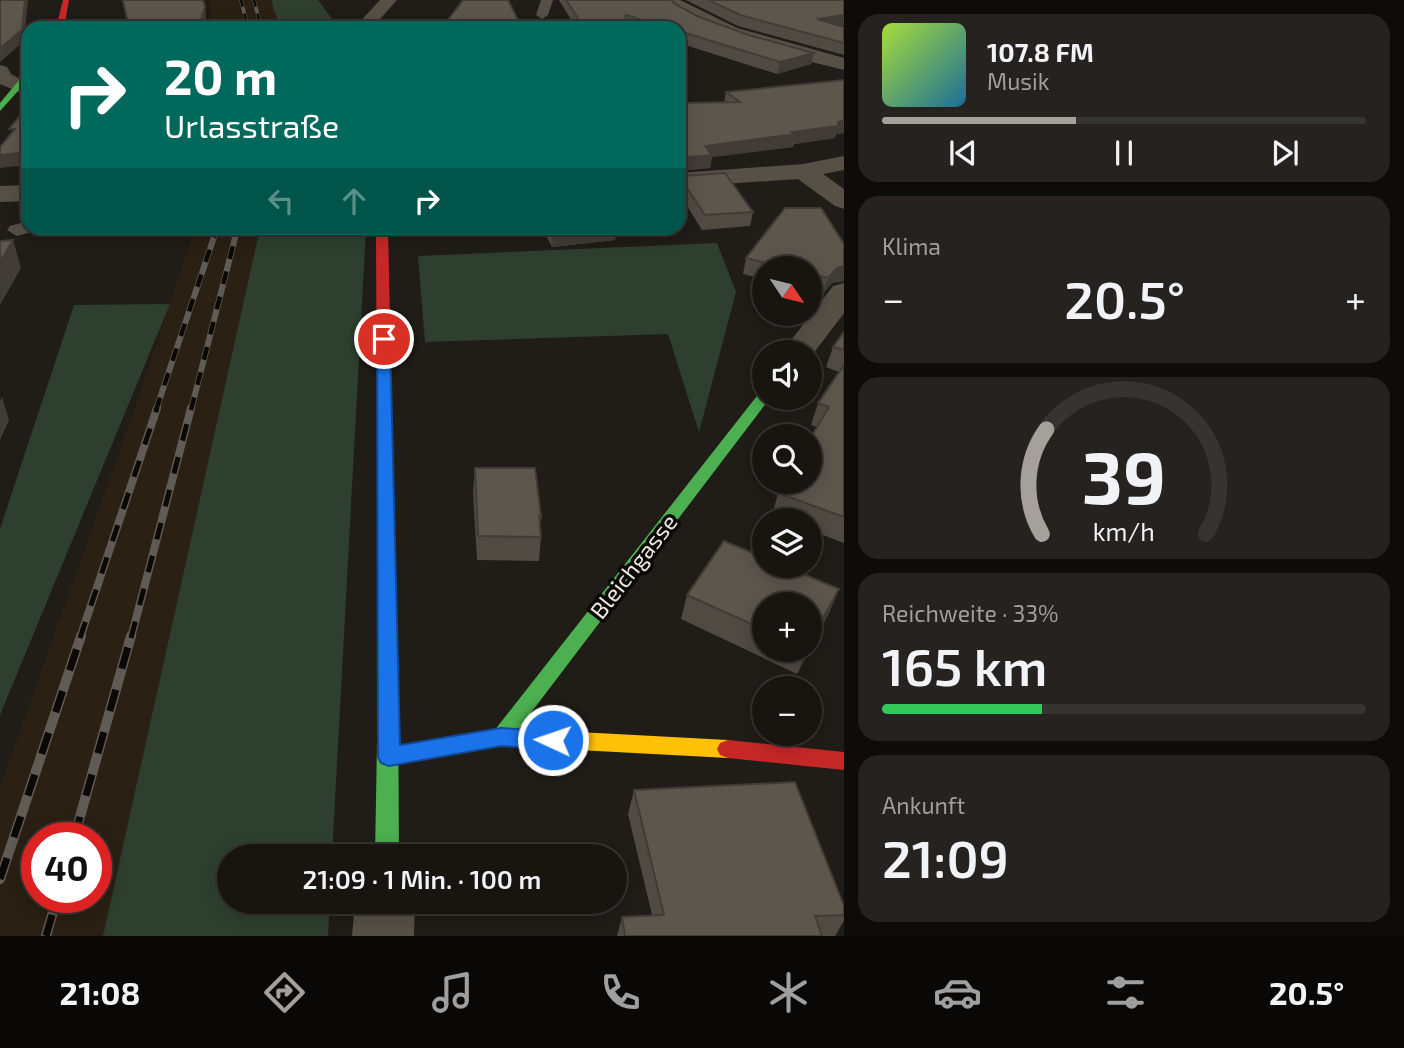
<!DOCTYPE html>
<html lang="de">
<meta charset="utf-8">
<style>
body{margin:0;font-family:"Exo 2",sans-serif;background:#25221f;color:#f1f3f6;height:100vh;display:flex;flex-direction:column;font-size:26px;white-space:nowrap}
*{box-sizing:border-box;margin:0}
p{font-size:23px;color:#9f9f9f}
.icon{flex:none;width:38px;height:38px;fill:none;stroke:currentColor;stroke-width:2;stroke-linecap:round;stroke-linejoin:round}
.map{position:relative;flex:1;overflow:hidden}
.sheet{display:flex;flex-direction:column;gap:14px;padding:14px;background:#0d0c09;width:560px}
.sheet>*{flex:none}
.top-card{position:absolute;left:21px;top:21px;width:665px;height:214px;border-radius:21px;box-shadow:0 4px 18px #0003,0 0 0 2px #363431;background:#00695c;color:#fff;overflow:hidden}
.needle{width:46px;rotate:125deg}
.tools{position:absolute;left:752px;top:256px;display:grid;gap:14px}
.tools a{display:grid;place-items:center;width:70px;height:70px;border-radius:50%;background:#181511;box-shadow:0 4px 18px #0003,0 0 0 2px #363431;font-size:35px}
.speed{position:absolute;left:21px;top:822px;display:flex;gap:14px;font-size:35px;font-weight:700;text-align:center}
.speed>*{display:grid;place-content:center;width:91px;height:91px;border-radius:50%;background:#181511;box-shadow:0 4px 18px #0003,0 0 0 2px #363431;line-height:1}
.speed .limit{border:10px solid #d22;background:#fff;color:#111}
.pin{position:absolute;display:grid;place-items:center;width:60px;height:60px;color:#fff;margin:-30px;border:4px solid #fff;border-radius:50%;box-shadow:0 2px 7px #0007}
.me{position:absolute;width:77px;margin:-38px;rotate:273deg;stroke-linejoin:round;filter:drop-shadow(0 0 5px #0008)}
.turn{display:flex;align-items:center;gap:24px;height:147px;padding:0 28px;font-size:32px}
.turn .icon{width:91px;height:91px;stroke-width:2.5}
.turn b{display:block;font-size:49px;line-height:60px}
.lanes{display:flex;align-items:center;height:66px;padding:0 28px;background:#0003;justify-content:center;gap:35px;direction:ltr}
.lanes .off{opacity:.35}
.big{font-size:52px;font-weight:600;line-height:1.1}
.sheet .widget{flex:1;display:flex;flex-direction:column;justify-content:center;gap:10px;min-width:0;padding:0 24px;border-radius:21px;background:#25221f}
.sheet .dial{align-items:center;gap:0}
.dial svg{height:182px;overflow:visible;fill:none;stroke:#363431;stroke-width:7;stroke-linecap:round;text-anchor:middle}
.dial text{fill:#f1f3f6;stroke:none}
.song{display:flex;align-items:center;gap:21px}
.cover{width:84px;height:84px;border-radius:10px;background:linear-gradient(135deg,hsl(80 70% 55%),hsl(200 70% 35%))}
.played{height:7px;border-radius:4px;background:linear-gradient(90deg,#a5a19a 40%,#363431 40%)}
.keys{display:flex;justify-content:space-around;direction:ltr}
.heat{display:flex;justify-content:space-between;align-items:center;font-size:38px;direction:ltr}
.charge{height:10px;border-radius:5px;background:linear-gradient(90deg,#34c759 33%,#363431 0)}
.trip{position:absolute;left:217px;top:844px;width:410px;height:70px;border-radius:35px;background:#181511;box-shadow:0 4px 18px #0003,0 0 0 2px #363431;font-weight:600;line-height:70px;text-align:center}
.menu{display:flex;height:112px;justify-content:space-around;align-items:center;background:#0a0807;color:#9f9f9f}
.menu .icon{width:49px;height:49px}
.menu .active{color:#a5a19a}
.menu b{font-size:32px;color:#f1f3f6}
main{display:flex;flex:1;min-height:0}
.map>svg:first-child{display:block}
.built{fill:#2a2013;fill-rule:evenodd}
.green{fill:#2e3f2f}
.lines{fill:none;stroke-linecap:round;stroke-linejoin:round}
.lane{fill:#575047;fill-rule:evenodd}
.street{fill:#575047;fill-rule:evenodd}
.fast{fill:#4caf50;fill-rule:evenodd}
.slow{fill:#ffc107;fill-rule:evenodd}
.jam{fill:#c62828;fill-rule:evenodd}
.rail-far4-casing{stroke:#605b54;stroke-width:3.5}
.rail-far3-casing{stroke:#605b54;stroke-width:5}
.rail-far2-casing{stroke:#605b54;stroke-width:6}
.rail-far1-casing{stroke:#605b54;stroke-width:8}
.rail-casing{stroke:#605b54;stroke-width:10}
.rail-far4{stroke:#0b0805;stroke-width:2.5;stroke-dasharray:7;stroke-linecap:butt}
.rail-far3{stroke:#0b0805;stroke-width:3.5;stroke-dasharray:10;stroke-linecap:butt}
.rail-far2{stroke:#0b0805;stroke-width:4.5;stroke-dasharray:13;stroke-linecap:butt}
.rail-far1{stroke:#0b0805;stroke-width:5;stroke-dasharray:17;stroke-linecap:butt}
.rail{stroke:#0b0805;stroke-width:7;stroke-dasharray:22;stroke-linecap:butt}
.wall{fill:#504a42;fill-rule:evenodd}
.shaded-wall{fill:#413c36}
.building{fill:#5d564d;stroke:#413c36;stroke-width:2}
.route{fill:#1a73e8;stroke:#114b97;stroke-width:2}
.labels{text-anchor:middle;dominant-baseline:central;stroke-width:7;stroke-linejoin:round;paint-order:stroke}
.street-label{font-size:23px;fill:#ede8e1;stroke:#0b0805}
</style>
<main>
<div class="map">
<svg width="844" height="936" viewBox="0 0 844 936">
<rect width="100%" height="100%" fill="#201c17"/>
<!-- built -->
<g class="built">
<path d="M209 0H271L280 28H212Z"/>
<path d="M195 228H260L103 936H0V787L138 399ZM37 838H96V898H37Z"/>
</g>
<!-- green -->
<g class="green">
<path d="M271 0H318L339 28H280Z"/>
<path d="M260 228 366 229 332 856H229V901H330L328 936H103Z"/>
<path d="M717 243 736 292 699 432 668 334 425 342 418 256Z"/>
<path d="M170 304 0 715V529L74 305Z"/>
</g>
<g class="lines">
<!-- lane -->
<g class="lane">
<path d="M541 0H553L548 15 542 19 536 15Z"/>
<path d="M28 221V228H37L35 231 17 236 7 230 10 226Z"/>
</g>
<!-- street -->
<g class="street">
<path d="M380 0H397L372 28H354Z"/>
<path d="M661 0H680L737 28 844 58V70C798 58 691 36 661 0Z"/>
<path d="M0 65 7 67 11 74 26 82V90L19 92 0 84Z"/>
<path d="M844 156V170L823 174 844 189V209L835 206 798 179 679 187V173L803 164Z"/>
<path d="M28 185V201L0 202V186Z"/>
<path d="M844 283V313L810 358V352H782L833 286Z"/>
<path d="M355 901H415L414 936H352Z"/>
</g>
<!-- fast -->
<g class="fast">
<path d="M25 73H28V80L0 111V103Z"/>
<path d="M765 391V397L770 398 508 743 501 746 494 743 490 737 494 731 760 392Z"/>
<path d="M388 678 395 680 398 686 399 856H375L378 686 381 680Z"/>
</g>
<!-- slow -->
<path class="slow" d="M501 728 728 740 736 743 739 749 736 755 728 758 501 746 389 765 381 762 378 756 381 750 389 747Z"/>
<!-- jam -->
<g class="jam">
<path d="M63 0H69L64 28H56Z"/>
<path d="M376 228H388L398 686 395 692 388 694 381 692 378 686Z"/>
<path d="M728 740 844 752V770L728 758 720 755 717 749 720 743Z"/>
</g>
<defs>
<g id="rail-far4">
<path d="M241 0 248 28"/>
<path d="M254 0 261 28"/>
</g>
<g id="rail-far3">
<path d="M214 236 217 228"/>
<path d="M236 236 238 228"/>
</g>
<g id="rail-far2">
<path d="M156 410 215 234"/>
<path d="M191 410 236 234"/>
</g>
<g id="rail-far1">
<path d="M80 638 157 408"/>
<path d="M131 638 191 408"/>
</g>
<g id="rail">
<path d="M74 838 131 636"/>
<path d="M0 879 81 636"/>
<path d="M46 936 57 898"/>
</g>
</defs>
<!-- rail-far4 casing -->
<use href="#rail-far4" class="rail-far4-casing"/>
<!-- rail-far3 casing -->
<use href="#rail-far3" class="rail-far3-casing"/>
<!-- rail-far2 casing -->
<use href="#rail-far2" class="rail-far2-casing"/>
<!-- rail-far1 casing -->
<use href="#rail-far1" class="rail-far1-casing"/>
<!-- rail casing -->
<use href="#rail" class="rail-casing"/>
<!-- rail-far4 -->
<use href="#rail-far4" class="rail-far4"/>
<!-- rail-far3 -->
<use href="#rail-far3" class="rail-far3"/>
<!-- rail-far2 -->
<use href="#rail-far2" class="rail-far2"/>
<!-- rail-far1 -->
<use href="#rail-far1" class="rail-far1"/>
<!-- rail -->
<use href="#rail" class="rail"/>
</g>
<!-- wall -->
<g class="wall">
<path d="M559 0H671L675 4 697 16 748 35 814 53 811 64 777 74 679 43V28H632L624 26V28H576Z"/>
<path d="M686 0H844L841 26 844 27V55L738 26Z"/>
<path d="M844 80V133L836 134 835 138 794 144 793 147 712 157 710 168 679 171 724 103 726 92Z"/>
<path d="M679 174 682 176 753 212 750 226 702 230 679 193Z"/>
<path d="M542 228H617L615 240 552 247Z"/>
<path d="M844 244V281L832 283 823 294 810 291V268H765V279L743 274 746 258Z"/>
<path d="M844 332V543L810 530V520H783L772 516 778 493 817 427 811 425 818 403 839 372 826 367 833 347Z"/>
<path d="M475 468 541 517 540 526 541 537 539 561 477 560 473 492Z"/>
<path d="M839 589 829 613 797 674 681 619 687 595ZM765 604 810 649H765Z"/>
<path d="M634 790 844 906V921L835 936H617L622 917 652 915 628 814Z"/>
</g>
<!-- shaded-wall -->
<g class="shaded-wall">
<path d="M25 0H28L24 41 0 62V48Z"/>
<path d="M205 7 206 17 202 28H198Z"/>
<path d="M844 15V25L814 30 817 19Z"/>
<path d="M814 53 811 64 777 74 780 62Z"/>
<path d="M844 121V133L836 134 835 138 794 144 793 147 712 157 710 168 679 171V158L705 146 792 132Z"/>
<path d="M28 152V165L0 168V155Z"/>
<path d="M574 228H617L615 240 552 247 553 230Z"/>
<path d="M13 240 21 268 0 305V262Z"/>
<path d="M844 266V281L832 283 823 294 828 278 837 268Z"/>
<path d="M2 397 9 420 0 440V401Z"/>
<path d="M839 589 829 613 797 674 807 649H810V642Z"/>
</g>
<!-- building -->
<g class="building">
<path d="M0 0H25L22 30 0 48Z"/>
<path d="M123 0H203L205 7 198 28H120L127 19Z"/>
<path d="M463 0H508L522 28H442Z"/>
<path d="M566 0H671L675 4 697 16 748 35 814 53 780 62 679 31V28H669L626 15 623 28H585Z"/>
<path d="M709 0H844V15L817 19 844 27V43L740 15Z"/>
<path d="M844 80V121L838 122V126L792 132 796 134 705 146 712 155 679 158V165V103L740 102 726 92Z"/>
<path d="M28 106V152L0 155V147L15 129H9Z"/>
<path d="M725 173 753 212 705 215 679 176V174L682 176Z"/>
<path d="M785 208H821L844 244V266L837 268 828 278 810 274V268H786L746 258Z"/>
<path d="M552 228H574L553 230Z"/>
<path d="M13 240 0 262V241Z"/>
<path d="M844 332V350L833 347Z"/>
<path d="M844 365V517L778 493 785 481H810V439L829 407 818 403Z"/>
<path d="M475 468H535L541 517 539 516 541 537 478 536Z"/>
<path d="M724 541 765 558V565H782L839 589 810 642V604H765V630L687 595Z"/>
<path d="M795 782 844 906V915L815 916 822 936H625L622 917 664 915 634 790Z"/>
</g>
<!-- route -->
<path class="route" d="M384 335 390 339 400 745 501 728 553 731 560 734 564 740 560 746 553 749 501 746 389 766 381 763 378 757 377 339Z"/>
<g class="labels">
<!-- street labels -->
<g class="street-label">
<text transform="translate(633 566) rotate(-52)">Bleichgasse</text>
</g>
</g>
</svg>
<div class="tools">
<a><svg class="needle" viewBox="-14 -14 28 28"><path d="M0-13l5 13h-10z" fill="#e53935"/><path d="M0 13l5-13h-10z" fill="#9f9f9f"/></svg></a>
<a><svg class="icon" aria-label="sound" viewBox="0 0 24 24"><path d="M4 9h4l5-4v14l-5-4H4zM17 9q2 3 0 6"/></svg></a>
<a><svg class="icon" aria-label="search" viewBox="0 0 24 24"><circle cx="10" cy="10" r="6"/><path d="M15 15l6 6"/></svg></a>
<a><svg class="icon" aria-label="layers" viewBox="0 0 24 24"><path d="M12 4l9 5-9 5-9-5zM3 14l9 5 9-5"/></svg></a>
<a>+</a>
<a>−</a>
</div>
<div class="speed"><div class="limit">40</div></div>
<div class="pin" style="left:384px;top:339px;background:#d93025"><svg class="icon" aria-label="arrive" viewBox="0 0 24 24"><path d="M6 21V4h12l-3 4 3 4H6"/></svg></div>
<svg class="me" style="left:553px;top:740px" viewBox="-20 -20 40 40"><circle r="17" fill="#1a73e8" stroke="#fff" stroke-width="3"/><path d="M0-11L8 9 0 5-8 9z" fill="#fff"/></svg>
<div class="trip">21:09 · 1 Min. · 100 m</div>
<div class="top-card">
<div class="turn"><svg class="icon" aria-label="right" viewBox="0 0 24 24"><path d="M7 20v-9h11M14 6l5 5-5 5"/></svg><div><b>20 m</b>Urlasstraße</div></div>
<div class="lanes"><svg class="icon off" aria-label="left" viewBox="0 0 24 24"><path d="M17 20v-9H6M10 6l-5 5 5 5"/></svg><svg class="icon off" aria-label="ahead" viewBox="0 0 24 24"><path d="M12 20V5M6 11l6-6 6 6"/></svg><svg class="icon" aria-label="right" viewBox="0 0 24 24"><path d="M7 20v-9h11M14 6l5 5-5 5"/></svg></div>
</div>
</div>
<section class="sheet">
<div class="widget">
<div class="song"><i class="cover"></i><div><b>107.8 FM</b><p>Musik</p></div></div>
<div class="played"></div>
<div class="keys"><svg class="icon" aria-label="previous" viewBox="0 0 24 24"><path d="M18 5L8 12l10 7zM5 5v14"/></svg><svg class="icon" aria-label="pause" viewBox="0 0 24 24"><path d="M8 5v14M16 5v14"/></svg><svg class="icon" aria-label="next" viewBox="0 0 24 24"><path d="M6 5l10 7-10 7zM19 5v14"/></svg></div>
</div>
<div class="widget"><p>Klima</p>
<div class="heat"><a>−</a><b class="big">20.5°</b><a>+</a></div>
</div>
<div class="widget dial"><svg viewBox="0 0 100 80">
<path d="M14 69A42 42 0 1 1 86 69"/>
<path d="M14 69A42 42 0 0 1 16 23" stroke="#a5a19a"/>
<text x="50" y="56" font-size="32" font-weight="700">39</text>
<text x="50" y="72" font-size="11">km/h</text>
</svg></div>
<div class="widget"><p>Reichweite · 33%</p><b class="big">165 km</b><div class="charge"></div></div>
<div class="widget"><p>Ankunft</p><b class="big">21:09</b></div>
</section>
</main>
<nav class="menu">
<b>21:08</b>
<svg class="icon active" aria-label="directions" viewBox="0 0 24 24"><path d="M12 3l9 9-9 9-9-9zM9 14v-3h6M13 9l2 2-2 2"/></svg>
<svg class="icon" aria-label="music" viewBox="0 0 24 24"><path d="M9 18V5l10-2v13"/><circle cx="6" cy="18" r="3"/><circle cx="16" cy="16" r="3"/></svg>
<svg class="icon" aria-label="phone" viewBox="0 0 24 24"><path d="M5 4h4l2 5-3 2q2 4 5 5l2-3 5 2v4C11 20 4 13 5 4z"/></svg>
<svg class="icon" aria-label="climate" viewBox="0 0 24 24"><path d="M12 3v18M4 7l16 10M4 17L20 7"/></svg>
<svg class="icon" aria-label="car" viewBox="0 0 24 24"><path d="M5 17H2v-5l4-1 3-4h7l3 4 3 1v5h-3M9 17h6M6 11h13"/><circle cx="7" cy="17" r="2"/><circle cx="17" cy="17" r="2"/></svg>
<svg class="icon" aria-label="filters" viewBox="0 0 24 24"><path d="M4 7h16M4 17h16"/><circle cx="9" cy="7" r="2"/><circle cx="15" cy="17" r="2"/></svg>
<b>20.5°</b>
</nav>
